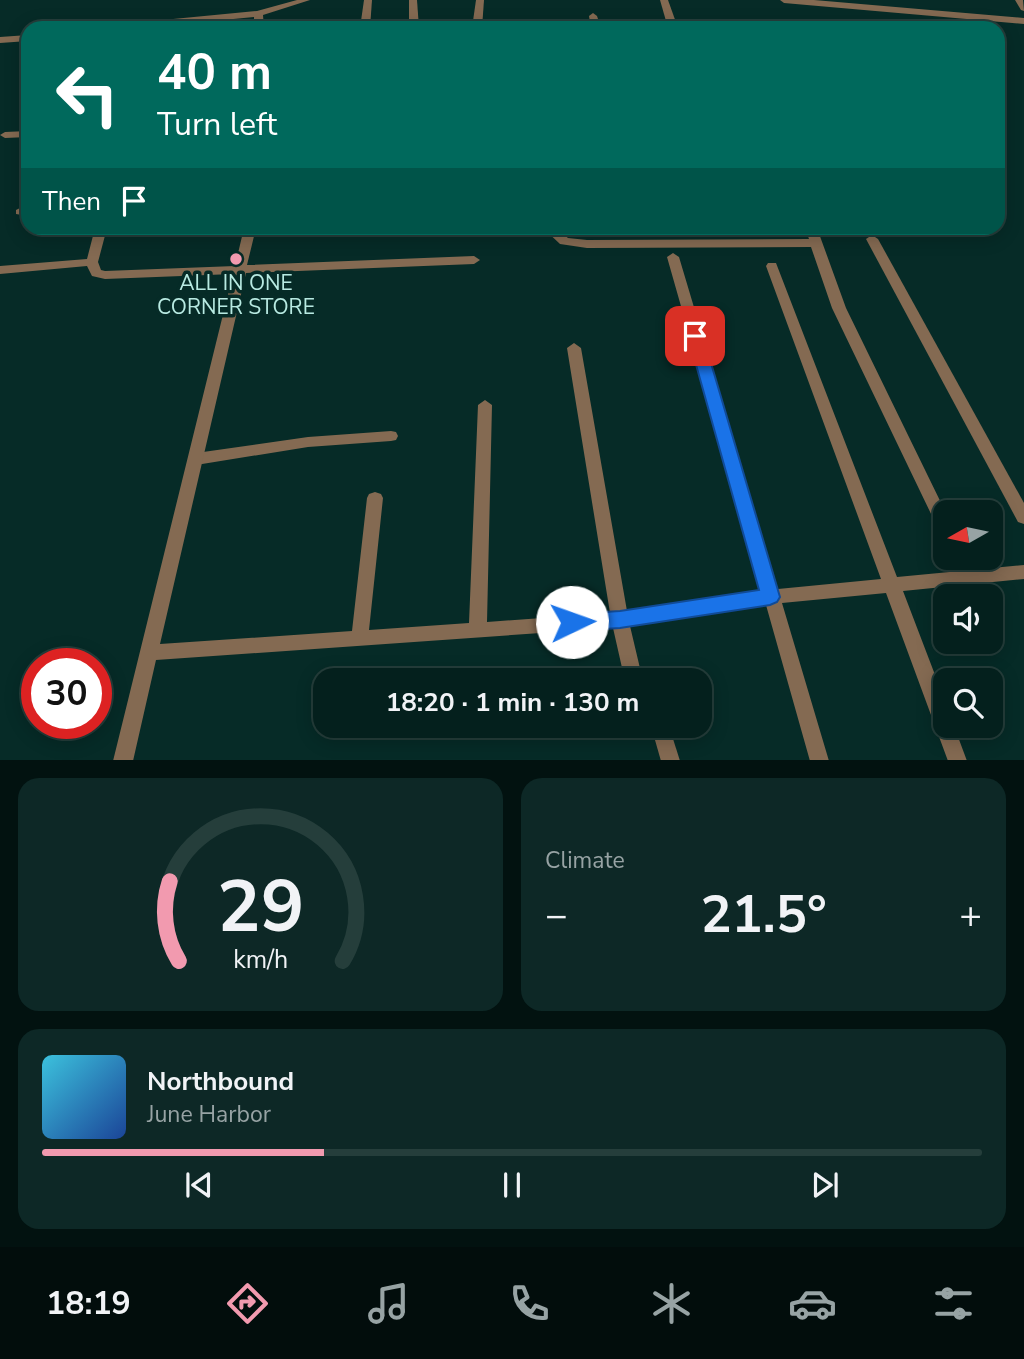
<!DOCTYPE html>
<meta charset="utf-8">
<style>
body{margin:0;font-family:"Nunito Sans",sans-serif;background:#0d2826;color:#f1f3f6;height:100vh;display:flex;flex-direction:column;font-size:26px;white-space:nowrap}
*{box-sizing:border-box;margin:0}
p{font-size:23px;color:#97a3a4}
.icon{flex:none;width:38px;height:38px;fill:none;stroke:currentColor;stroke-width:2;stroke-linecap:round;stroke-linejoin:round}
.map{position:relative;height:760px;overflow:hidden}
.details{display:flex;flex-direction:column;gap:18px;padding:18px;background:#021210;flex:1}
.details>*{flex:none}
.banner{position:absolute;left:21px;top:21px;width:984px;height:214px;border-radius:21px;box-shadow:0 4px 18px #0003,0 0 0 2px #253e3b;background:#00695c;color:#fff;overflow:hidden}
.needle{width:46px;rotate:261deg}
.fabs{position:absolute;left:933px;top:500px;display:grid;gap:14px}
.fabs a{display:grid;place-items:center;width:70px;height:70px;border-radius:14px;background:#04201d;box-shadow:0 4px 18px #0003,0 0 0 2px #253e3b;font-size:35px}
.speed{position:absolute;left:21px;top:648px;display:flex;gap:14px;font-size:35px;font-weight:700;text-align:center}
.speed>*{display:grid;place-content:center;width:91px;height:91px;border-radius:50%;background:#04201d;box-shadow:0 4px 18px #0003,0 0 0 2px #253e3b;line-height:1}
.speed .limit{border:10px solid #d22;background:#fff;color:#111}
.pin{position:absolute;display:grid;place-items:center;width:60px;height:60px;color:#fff;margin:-30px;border-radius:14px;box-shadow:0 4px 10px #0006}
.me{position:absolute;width:77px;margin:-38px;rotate:87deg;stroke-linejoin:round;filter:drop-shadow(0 0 5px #0008)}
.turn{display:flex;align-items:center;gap:24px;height:147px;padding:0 21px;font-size:32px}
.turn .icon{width:91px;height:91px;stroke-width:2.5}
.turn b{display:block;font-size:49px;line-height:60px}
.then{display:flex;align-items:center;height:66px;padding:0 21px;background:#0003;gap:14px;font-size:26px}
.big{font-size:52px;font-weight:700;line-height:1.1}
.details .tile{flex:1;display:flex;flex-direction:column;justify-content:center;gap:10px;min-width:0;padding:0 24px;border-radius:21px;background:#0d2826}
.details .dial{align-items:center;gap:0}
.dial svg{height:182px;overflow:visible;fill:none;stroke:#253e3b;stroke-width:7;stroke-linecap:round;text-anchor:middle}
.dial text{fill:#f1f3f6;stroke:none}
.song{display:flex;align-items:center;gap:21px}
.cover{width:84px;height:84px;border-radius:10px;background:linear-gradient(135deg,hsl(190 70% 55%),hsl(220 70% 35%))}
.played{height:7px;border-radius:4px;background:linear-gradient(90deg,#f29aaf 30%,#253e3b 30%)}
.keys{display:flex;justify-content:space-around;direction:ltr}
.heat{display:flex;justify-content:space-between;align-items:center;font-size:38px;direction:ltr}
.details .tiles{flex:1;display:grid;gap:18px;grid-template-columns:1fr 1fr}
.tile:last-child{grid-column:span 2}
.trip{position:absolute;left:313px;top:668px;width:399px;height:70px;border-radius:21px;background:#04201d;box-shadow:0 4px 18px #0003,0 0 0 2px #253e3b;font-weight:700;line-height:70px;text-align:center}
.tabs{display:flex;height:112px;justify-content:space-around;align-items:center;background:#020d0c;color:#97a3a4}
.tabs .icon{width:49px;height:49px}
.tabs .active{color:#f29aaf}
.tabs b{font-size:32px;color:#f1f3f6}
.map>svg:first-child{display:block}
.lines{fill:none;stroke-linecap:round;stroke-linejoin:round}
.lane{fill:#846a52;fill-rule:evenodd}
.street{fill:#846a52;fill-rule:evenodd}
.route{fill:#1a73e8;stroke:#114b97;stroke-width:2}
.poi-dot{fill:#f29aaf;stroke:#062b27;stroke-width:2.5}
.labels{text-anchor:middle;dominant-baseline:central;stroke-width:7;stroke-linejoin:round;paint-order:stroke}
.poi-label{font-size:21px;fill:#b8eae2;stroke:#062b27}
</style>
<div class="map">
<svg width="1024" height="761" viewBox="0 0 1024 761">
<rect width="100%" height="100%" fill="#062b27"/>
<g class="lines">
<!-- lane -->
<g class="lane">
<path d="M543 228H556L568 238 587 240 809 239 805 228H817L846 308 946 513 945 523 935 522 933 518 832 308 811 247 587 248 560 244Z"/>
<path d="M872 235 878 239 1024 503V524L1018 522 866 239Z"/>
<path d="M391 431 396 432 398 436 396 440 391 441 308 447 196 465 191 463 188 459 191 455 196 453 308 437Z"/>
</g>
<!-- street -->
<g class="street">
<path d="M297 0H310L263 15 264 28H254V17L140 28H106L111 25 257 11Z"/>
<path d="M364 0H372L370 28H360Z"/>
<path d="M409 0H417L419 28H409Z"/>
<path d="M476 0H484L482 28H472Z"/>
<path d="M660 0H668L678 28H668Z"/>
<path d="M780 0H814L1024 18V24L784 3Z"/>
<path d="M1015 0H1023L1024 11 1021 10Z"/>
<path d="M593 13 597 16 601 28H591L589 16Z"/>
<path d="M28 35V41L0 43V37Z"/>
<path d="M28 131V137L5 138 0 135 5 132Z"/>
<path d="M20 208H28V216L16 214V210Z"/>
<path d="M95 228H107L98 262 101 270 105 271 235 266 244 228H256L247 265 474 256 480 260 474 264 246 273 160 644 352 631 367 498 369 494 375 492 381 494 383 498 369 630 469 623 478 405 485 400 492 405 487 622 610 613 567 348 574 343 581 348 627 611 762 591 667 257 673 253 679 257 778 589 881 579 766 266 768 263H776L897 577 1024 565V579L903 591 945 701V726H954L967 761H948L886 593 782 603 829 761H810L766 605 630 626 643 681H625L613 628 156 660 133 761H113L233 274 105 279 92 276 87 266 0 274V266L87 259Z"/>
<path d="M651 726H669L680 761H661Z"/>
</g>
</g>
<!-- route -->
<path class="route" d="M695 331 703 336 780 597 777 602 770 605 620 628 572 631 565 628 563 622 565 616 572 614 620 611 759 590 688 336Z"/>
<!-- markers -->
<circle class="poi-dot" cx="236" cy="259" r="7"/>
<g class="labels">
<!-- poi labels -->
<g class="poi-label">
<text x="236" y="283">ALL IN ONE<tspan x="236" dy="24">CORNER STORE</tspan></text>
</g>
</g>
</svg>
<div class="fabs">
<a><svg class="needle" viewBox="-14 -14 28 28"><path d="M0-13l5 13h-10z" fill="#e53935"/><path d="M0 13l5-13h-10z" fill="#97a3a4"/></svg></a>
<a><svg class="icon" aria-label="sound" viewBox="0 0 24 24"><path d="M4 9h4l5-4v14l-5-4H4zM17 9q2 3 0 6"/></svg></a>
<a><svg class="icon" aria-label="search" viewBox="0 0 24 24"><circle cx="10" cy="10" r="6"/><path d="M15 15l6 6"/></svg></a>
</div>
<div class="speed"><div class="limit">30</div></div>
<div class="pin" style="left:695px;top:336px;background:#d93025"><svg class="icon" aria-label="arrive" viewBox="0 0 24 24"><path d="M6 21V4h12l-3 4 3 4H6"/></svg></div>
<svg class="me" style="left:572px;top:622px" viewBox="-20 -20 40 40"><circle r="19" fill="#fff"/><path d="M0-13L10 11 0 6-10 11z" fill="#1a73e8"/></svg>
<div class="trip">18:20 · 1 min · 130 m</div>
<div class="banner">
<div class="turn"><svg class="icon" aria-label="left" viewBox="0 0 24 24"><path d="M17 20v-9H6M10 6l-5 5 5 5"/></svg><div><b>40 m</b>Turn left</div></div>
<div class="then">Then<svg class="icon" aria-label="arrive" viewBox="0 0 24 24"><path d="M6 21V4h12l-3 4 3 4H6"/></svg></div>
</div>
</div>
<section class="details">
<div class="tiles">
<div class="tile dial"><svg viewBox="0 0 100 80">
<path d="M14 69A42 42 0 1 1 86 69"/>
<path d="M14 69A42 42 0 0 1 10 34" stroke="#f29aaf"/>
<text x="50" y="56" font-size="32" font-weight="700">29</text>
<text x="50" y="72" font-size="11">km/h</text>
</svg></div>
<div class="tile"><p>Climate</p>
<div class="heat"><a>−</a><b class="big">21.5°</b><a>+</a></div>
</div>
<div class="tile">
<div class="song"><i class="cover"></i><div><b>Northbound</b><p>June Harbor</p></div></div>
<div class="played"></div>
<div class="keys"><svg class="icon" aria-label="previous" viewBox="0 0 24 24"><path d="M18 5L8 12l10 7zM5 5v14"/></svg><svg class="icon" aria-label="pause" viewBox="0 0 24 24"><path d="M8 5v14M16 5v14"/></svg><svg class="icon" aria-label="next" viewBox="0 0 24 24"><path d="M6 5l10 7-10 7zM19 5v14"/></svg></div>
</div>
</div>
</section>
<nav class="tabs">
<b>18:19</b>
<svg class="icon active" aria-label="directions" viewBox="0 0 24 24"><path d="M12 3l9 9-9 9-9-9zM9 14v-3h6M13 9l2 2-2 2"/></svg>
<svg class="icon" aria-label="music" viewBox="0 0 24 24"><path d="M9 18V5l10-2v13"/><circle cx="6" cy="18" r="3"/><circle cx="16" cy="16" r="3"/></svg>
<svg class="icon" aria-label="phone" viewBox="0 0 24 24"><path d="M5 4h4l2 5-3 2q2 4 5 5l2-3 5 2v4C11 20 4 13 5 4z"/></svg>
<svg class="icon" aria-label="climate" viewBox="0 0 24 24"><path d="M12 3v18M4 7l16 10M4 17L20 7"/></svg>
<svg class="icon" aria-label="car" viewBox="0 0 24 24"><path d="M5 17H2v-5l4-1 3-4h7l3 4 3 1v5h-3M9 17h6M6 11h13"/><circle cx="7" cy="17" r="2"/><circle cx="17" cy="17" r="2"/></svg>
<svg class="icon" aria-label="filters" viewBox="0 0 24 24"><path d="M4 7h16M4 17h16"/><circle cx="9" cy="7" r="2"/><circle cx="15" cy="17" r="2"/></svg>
</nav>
